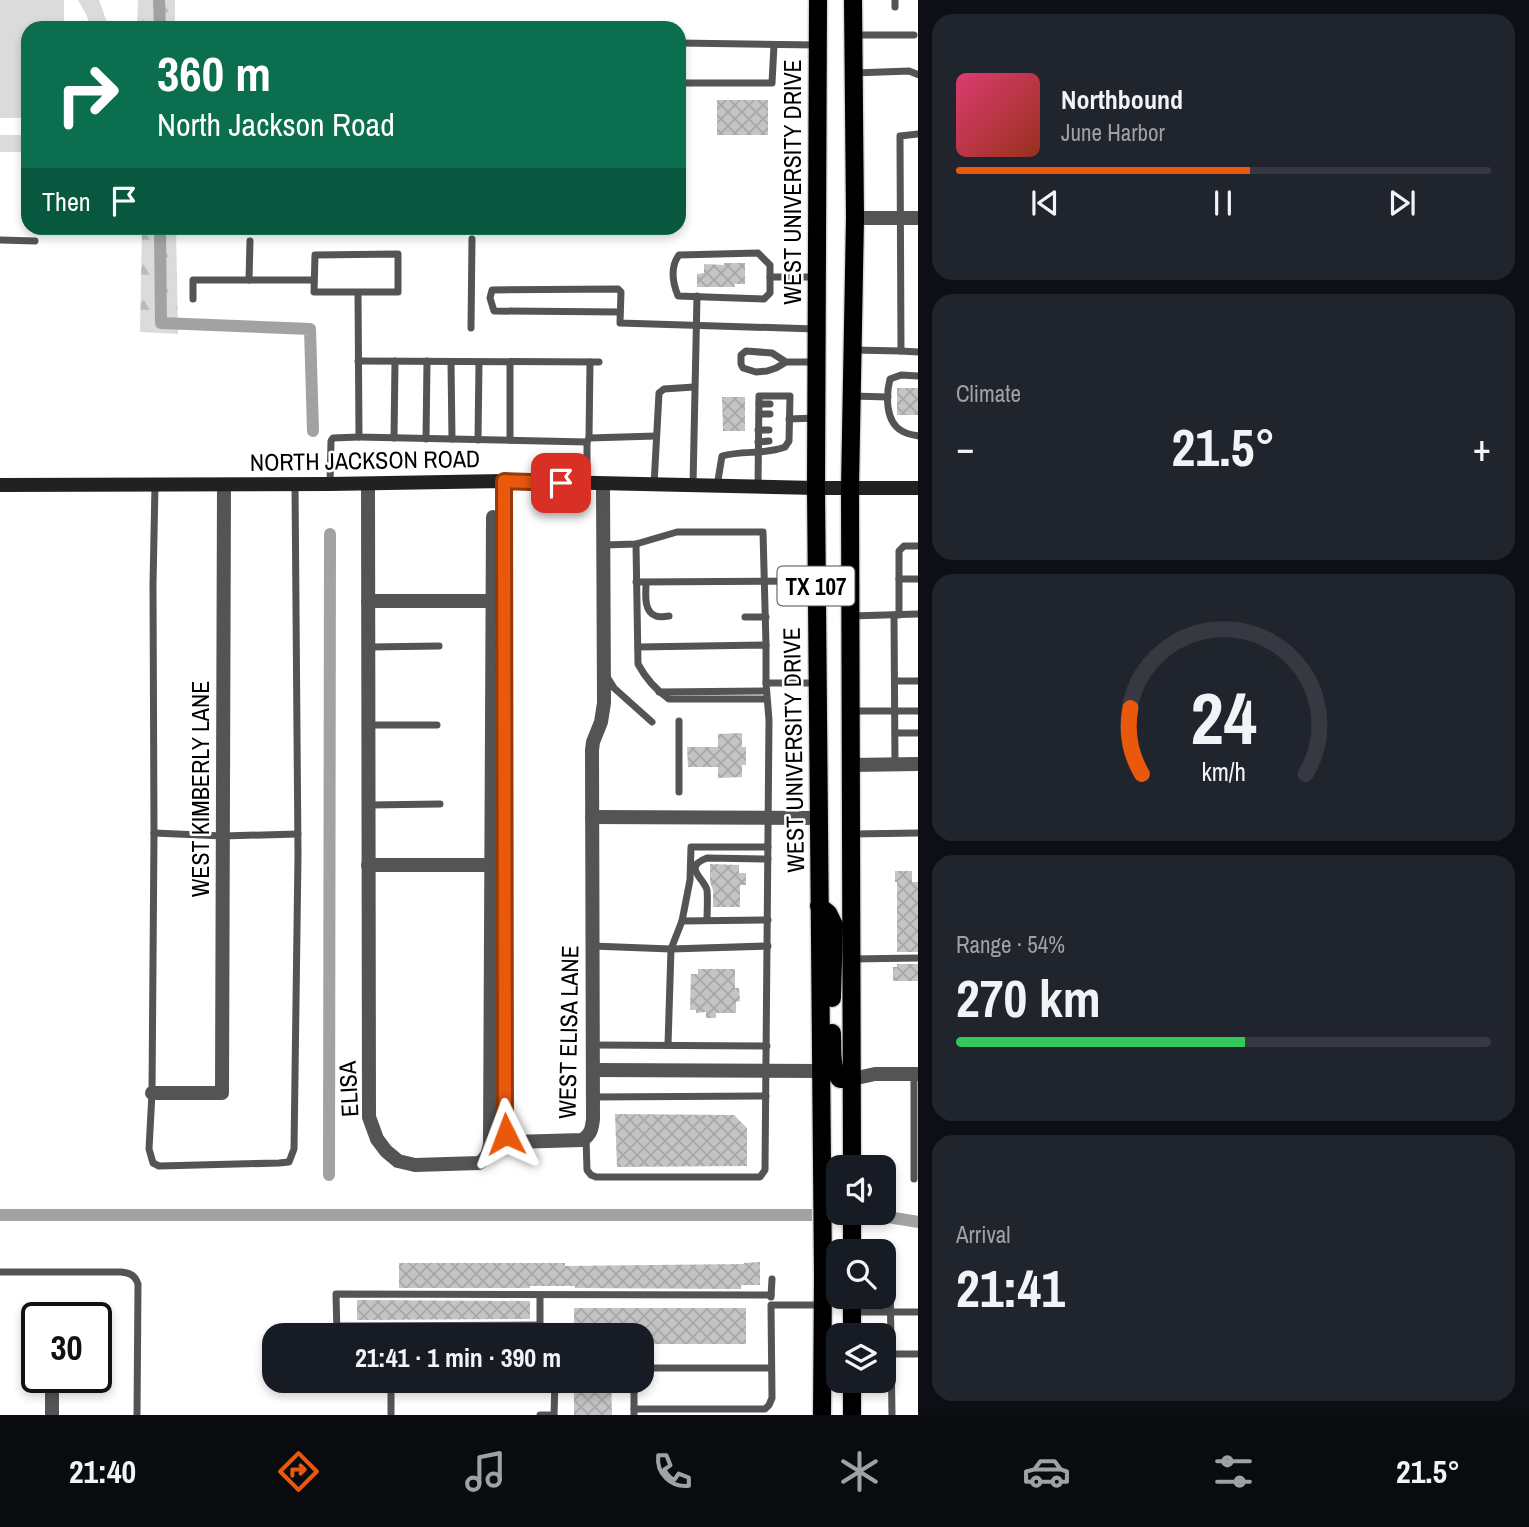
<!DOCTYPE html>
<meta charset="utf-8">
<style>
body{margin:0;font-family:"Archivo Narrow",sans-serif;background:#20242c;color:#f1f3f6;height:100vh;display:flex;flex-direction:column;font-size:26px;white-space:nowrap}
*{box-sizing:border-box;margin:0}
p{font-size:23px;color:#9ea1a6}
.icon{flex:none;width:38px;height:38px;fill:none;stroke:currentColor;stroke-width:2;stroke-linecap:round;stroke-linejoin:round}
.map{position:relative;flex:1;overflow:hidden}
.drawer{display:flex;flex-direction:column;gap:14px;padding:14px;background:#0d0f14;width:611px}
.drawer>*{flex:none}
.banner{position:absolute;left:21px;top:21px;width:665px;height:214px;border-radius:21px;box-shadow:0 4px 10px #0003;background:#0b6e4f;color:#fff;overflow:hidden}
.fabs{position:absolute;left:826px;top:1155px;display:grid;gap:14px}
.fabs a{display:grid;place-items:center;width:70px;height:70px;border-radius:14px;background:#171b24;box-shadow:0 4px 10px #0003;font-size:35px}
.speed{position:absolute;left:21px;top:1302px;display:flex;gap:14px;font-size:35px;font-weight:700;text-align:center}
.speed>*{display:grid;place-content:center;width:91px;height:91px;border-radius:50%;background:#171b24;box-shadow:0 4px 10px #0003;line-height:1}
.speed .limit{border:4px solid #111;border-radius:10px;background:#fff;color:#111}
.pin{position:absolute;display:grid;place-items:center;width:60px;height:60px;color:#fff;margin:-30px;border-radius:14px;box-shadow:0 4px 10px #0006}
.me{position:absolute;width:77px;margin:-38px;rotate:357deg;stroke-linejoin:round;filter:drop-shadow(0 0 5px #0008)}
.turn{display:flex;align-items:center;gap:24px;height:147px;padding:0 21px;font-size:32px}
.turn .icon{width:91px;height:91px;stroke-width:2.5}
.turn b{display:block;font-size:49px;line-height:60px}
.then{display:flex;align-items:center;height:66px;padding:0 21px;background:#0003;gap:14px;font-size:26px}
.big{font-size:52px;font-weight:800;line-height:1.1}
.drawer .widget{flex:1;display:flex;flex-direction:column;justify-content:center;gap:10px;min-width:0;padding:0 24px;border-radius:21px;background:#20242c}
.drawer .dial{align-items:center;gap:0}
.dial svg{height:182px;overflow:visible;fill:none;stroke:#363941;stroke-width:7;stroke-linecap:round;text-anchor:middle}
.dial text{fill:#f1f3f6;stroke:none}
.song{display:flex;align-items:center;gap:21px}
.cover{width:84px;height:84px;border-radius:10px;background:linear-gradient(135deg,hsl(340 70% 55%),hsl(10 70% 35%))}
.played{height:7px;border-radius:4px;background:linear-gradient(90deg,#ea580c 55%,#363941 55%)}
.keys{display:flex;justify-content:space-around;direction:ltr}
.heat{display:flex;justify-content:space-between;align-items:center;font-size:38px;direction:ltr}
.charge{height:10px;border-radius:5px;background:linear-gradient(90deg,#34c759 54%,#363941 0)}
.trip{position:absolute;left:262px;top:1323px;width:392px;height:70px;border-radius:21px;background:#171b24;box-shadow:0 4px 10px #0003;font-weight:800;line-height:70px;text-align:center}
.tab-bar{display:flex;height:112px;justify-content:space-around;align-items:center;background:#090b0e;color:#9ea1a6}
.tab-bar .icon{width:49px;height:49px}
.tab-bar .active{color:#ea580c}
.tab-bar b{font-size:32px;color:#f1f3f6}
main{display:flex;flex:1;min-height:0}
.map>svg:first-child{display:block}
.green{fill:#dbdbdb}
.forest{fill:url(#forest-firs)}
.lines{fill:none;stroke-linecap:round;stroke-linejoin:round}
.canal{stroke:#a2a2a2;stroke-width:12}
.building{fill:url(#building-cross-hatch)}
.primary-casing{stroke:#dbdbdb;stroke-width:21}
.service{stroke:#545454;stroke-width:7}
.minor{stroke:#545454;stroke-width:14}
.secondary{stroke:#212121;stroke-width:14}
.primary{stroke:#000;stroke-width:18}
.route-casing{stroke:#983908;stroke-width:18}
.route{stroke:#ea580c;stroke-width:12}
.labels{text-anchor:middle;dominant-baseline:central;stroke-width:5;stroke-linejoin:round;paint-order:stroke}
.shield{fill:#fff;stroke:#4c4c4c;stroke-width:2}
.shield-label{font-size:23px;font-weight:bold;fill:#000}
.street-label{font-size:24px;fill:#000;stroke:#fff}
</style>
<main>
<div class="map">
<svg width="919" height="1415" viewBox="0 0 919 1415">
<defs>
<pattern id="forest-firs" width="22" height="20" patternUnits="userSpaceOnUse" patternTransform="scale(1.75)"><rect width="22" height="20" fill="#dbdbdb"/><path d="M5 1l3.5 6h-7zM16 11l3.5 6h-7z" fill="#bababa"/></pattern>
<pattern id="building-cross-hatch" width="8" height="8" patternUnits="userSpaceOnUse" patternTransform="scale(1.75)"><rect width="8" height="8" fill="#c4c4c4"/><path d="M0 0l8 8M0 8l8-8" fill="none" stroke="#a7a7a7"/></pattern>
</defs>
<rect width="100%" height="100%" fill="#fff"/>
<!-- green -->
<g class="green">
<path d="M0 0H64V28H28V118H0Z"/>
<path d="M78 0H99L109 28H91L86 14Z"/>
<rect x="0" y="135" width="28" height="17"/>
</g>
<!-- forest -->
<g class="forest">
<path d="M138 0H175V28H137Z"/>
<path d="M142 228H306H176L178 334 140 332Z"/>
</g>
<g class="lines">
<!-- canal -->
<g class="canal">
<path d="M159 0 160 28"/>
<path d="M160 228 161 323 310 329 313 431"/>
<path d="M329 1175 330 534"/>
<path d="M0 1215H875L919 1222"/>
</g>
</g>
<!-- building -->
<g class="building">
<rect x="717" y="100" width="51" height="35"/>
<path d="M724 263H745V284H734L735 287H697V274L704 273V264L724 265Z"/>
<rect x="897" y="388" width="21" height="27"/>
<path d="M722 397H745V431H723Z"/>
<path d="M742 733V747H746V765H742V777L718 778V767H688L687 747H718V734Z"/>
<path d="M710 864 739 865V873H746V885H740V907H713V890L710 882Z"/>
<path d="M895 871H912V882H918V952H897V882H895Z"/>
<path d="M897 964H918V981H893V967H897Z"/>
<path d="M698 969H735V988H739L740 1001 736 1002V1013H716V1018H706V1012L696 1013V1010H690L691 974H698Z"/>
<path d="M615 1114 734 1115 747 1128V1166L617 1167Z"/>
<path d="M760 1262V1285H741V1289L575 1288V1286H530V1288H399V1263H565V1266L744 1264V1263Z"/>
<path d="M357 1300 530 1301V1317L529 1319 357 1320Z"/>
<path d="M574 1308H746V1344H642V1335H574Z"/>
<path d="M529 1331V1335H357V1332Z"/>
<path d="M574 1381H611L612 1415H574Z"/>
</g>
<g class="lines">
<defs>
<g id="primary">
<path d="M818 0 816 488 823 1276 822 1415"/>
<path d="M819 906 828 913 834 925 832 998"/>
<path d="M832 1033C833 1048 830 1068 840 1079H852"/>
<path d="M852 1167 850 488 855 218 853 0"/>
<path d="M852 1213V1251"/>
<path d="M852 1297V1335"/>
<path d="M852 1381V1415"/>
</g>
</defs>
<!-- primary casing -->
<use href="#primary" class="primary-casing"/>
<!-- service -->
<g class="service">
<path d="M895 7V0"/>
<path d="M856 35H914"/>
<path d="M679 43 817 45"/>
<path d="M854 73 909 71 919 75"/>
<path d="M679 83H772L774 45"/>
<path d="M919 134 900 136 901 351 919 352"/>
<path d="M0 240 35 241"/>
<path d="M758 253 770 265V293L764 299 678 296C672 281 670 267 679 255Z"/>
<path d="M770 277H814"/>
<path d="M249 280 250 241"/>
<path d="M358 292H398V254L315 255 314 292H358L359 437 587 442"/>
<path d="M193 299V280H314"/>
<path d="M620 312 494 311 490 298 492 290 618 289 621 292 620 323 816 329"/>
<path d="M471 328 472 239"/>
<path d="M853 350 901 351"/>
<path d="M358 361 599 362"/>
<path d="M451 362 452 439"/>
<path d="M786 362 772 353 746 351 741 355V364L743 368 756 372 767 371 776 368 786 362H815"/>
<path d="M919 376 901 375 890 379C886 395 885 422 902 431 906 434 913 435 919 436"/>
<path d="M852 396 888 397"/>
<path d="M759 404H770"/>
<path d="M759 414H770"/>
<path d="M789 419 816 418"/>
<path d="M758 430H769"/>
<path d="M394 438 395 361"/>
<path d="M589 438 590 362"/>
<path d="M426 439 427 361"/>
<path d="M478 440 479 362"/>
<path d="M510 440V362"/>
<path d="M758 442 769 441"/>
<path d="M587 483V442L589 438 656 436"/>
<path d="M330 484 331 441 333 438 359 437"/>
<path d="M155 485 153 585 154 833 152 1093 149 1149 153 1163 159 1166 279 1163 289 1162 294 1149 298 855 295 485"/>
<path d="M654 485 659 393 664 389 694 387"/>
<path d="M693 485 697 296"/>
<path d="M717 486 722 456C743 450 765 455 785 447L789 441 790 396H759L758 486"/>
<path d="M636 544 638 664C646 679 656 690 669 699H766"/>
<path d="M604 545 636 544 677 532H763L766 645"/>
<path d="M899 579H919"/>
<path d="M636 582 816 581"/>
<path d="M646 583C646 593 643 612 656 616 660 618 665 616 669 616"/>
<path d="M894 615 895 764"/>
<path d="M899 615V551L904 546H919"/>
<path d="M851 616 919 614"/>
<path d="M745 617H766"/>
<path d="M369 647 439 646"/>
<path d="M638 647 766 645V683H817"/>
<path d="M607 677 614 688 652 722"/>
<path d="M895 681H919"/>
<path d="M659 692 766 691"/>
<path d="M851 711H919"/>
<path d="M679 721V792"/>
<path d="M369 725H437"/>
<path d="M895 733H919"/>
<path d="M369 805 440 804"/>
<path d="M154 833 223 836 298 834"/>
<path d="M852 834 919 833"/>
<path d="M707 920C707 911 708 900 707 890 704 878 682 867 707 858L768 859"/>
<path d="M682 921 768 920"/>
<path d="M592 946 671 949 768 946"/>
<path d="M852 959 919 958"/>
<path d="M593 1045 767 1046"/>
<path d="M668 1045 671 949 682 921 690 880 691 847H768"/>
<path d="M914 1074V1179"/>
<path d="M593 1097 766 1096"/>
<path d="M586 1138 587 1170 591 1175 596 1177H760L765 1170 769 720 766 683"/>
<path d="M884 1267 888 1269 890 1274 892 1415"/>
<path d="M0 1272H121C130 1273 135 1275 138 1284L137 1415"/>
<path d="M540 1295V1335"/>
<path d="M771 1297 772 1279"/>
<path d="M852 1312H919"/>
<path d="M337 1326 540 1325"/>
<path d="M337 1335 336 1294 771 1295"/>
<path d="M891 1354H919"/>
<path d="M642 1368H771"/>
<path d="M634 1409V1381"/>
<path d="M391 1415V1381H409"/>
<path d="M540 1415H554"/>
<path d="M554 1415 555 1381"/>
<path d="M634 1415V1409H765L769 1405 772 1398 771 1305H822"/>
</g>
<!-- minor -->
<g class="minor">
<path d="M855 218H919"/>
<path d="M504 481V1118L506 1134 512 1142 582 1140C591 1135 592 1128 593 1119L592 750 593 742 601 722 604 703 603 484"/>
<path d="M368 484 369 1117 377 1139 386 1151 398 1161 415 1165 479 1163C487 1158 488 1153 490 1144L493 517"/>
<path d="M368 601H493"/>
<path d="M851 765 919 764"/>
<path d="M592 817 819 818"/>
<path d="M368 865H492"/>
<path d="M593 1070 821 1071"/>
<path d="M852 1079 875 1074H919"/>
<path d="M152 1093H222L224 485"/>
<path d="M52 1377V1415"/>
</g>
<!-- secondary -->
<path class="secondary" d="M0 485 330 484 504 481 816 488H919"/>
<!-- primary -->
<use href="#primary" class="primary"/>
</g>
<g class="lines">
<defs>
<path id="route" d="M506 1134 505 1118 504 481 561 483"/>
</defs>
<!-- route casing -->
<use href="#route" class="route-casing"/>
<!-- route -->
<use href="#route" class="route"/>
</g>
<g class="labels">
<!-- shield labels -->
<rect class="shield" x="777.5" y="566.5" width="77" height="39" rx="5"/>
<g class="shield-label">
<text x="816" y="586">TX 107</text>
</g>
<!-- street labels -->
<g class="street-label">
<text transform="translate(792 182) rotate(-90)">WEST UNIVERSITY DRIVE</text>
<text transform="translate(365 460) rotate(-1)">NORTH JACKSON ROAD</text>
<text transform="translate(793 750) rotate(-91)">WEST UNIVERSITY DRIVE</text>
<text transform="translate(200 789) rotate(-90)">WEST KIMBERLY LANE</text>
<text transform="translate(568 1032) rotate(-89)">WEST ELISA LANE</text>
<text transform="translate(348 1089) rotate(-93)">ELISA</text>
</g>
</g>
</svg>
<div class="fabs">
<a><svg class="icon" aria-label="sound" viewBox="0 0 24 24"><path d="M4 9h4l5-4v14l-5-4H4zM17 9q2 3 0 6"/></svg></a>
<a><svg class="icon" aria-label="search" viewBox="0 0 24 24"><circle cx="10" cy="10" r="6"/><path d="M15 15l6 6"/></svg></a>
<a><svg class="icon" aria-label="layers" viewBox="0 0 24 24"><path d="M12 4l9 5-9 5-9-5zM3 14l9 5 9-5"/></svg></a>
</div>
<div class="speed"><div class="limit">30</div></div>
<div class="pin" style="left:561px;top:483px;background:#d93025"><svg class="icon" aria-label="arrive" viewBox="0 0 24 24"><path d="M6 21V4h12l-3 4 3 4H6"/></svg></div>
<svg class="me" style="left:506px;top:1134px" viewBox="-20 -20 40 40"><path d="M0-17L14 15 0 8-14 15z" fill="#ea580c" stroke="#fff" stroke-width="4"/></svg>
<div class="trip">21:41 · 1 min · 390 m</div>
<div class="banner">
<div class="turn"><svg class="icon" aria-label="right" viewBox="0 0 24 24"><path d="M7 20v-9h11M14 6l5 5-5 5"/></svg><div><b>360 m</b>North Jackson Road</div></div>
<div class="then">Then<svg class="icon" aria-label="arrive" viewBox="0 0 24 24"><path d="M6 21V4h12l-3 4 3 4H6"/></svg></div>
</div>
</div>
<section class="drawer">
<div class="widget">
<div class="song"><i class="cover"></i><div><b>Northbound</b><p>June Harbor</p></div></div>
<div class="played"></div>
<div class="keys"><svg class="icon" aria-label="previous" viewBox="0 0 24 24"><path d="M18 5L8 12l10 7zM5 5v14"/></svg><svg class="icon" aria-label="pause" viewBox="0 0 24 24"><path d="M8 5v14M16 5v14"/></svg><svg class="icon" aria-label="next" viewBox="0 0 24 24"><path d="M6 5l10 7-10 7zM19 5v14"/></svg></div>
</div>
<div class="widget"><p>Climate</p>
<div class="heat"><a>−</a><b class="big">21.5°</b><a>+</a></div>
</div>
<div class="widget dial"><svg viewBox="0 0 100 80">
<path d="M14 69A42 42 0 1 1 86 69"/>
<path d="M14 69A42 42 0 0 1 9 40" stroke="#ea580c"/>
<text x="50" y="56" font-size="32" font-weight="700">24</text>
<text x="50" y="72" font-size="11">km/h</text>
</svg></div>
<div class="widget"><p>Range · 54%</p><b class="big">270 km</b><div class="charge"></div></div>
<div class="widget"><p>Arrival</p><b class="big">21:41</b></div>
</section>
</main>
<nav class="tab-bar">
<b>21:40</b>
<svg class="icon active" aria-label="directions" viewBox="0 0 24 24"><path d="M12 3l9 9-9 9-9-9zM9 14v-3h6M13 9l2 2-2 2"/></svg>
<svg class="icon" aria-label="music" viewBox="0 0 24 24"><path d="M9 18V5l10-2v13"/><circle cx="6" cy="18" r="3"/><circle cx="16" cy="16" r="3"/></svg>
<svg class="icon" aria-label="phone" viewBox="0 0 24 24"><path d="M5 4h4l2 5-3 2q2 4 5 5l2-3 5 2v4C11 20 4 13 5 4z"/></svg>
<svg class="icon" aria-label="climate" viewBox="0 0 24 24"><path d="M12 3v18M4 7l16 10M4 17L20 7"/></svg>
<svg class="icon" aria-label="car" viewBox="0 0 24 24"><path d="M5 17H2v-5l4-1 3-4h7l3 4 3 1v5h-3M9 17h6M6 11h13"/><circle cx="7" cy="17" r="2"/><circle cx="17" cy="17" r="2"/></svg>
<svg class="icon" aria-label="filters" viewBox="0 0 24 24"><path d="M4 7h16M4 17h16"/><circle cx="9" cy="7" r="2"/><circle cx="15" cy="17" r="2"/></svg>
<b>21.5°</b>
</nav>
